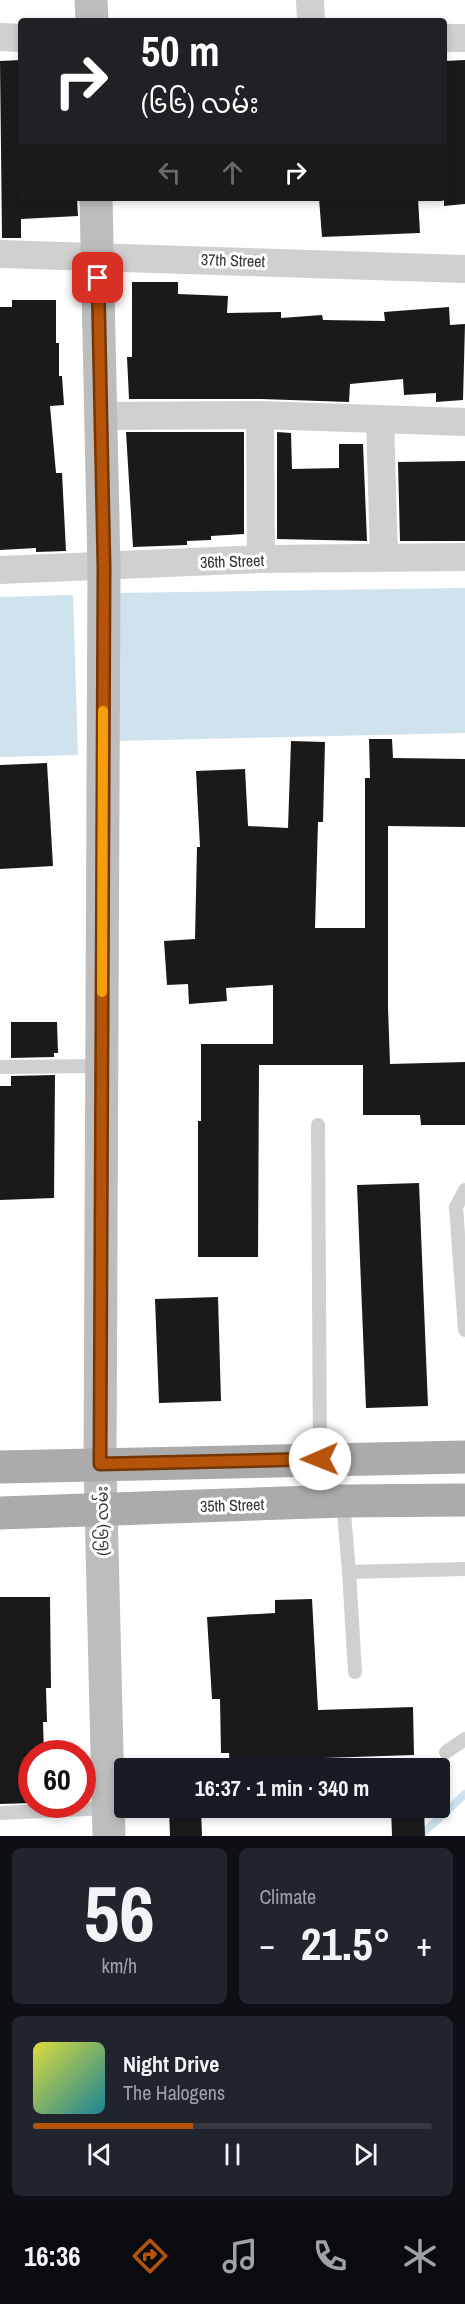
<!DOCTYPE html>
<meta charset="utf-8">
<style>
body{margin:0;font-family:"Archivo Narrow","Noto Sans Myanmar",sans-serif;background:#20242c;color:#f1f3f6;height:100vh;display:flex;flex-direction:column;font-size:22px;white-space:nowrap}
*{box-sizing:border-box;margin:0}
p{font-size:20px;color:#9ea1a6}
.icon{flex:none;width:33px;height:33px;fill:none;stroke:currentColor;stroke-width:2;stroke-linecap:round;stroke-linejoin:round}
.map{position:relative;height:1836px;overflow:hidden}
.drawer{display:flex;flex-direction:column;gap:12px;padding:12px;background:#0d0f14;flex:1}
.drawer>*{flex:none}
.banner{position:absolute;left:18px;top:18px;width:429px;height:183px;border-radius:6px;box-shadow:0 3px 9px #0003;background:#202124;color:#fff;overflow:hidden}
.speed{position:absolute;left:18px;top:1740px;display:flex;gap:12px;font-size:30px;font-weight:700;text-align:center}
.speed>*{display:grid;place-content:center;width:78px;height:78px;border-radius:50%;background:#171b24;box-shadow:0 3px 9px #0003;line-height:1}
.speed .limit{border:9px solid #d22;background:#fff;color:#111}
.pin{position:absolute;display:grid;place-items:center;width:51px;height:51px;color:#fff;margin:-26px;border-radius:12px;box-shadow:0 3px 9px #0006}
.me{position:absolute;width:66px;margin:-33px;rotate:269deg;stroke-linejoin:round;filter:drop-shadow(0 0 4px #0008)}
.turn{display:flex;align-items:center;gap:21px;height:126px;padding:0 24px;font-size:27px}
.turn .icon{width:78px;height:78px;stroke-width:2.5}
.turn b{display:block;font-size:42px;line-height:51px}
.lanes{display:flex;align-items:center;height:57px;padding:0 24px;background:#0003;justify-content:center;gap:30px;direction:ltr}
.lanes .off{opacity:.35}
.big{font-size:45px;font-weight:700;line-height:1.1}
.drawer .card{flex:1;display:flex;flex-direction:column;justify-content:center;gap:9px;min-width:0;padding:0 21px;border-radius:9px;background:#20242c}
.drawer .dial{align-items:center;gap:0}
.dial b{font-size:78px;line-height:1}
.song{display:flex;align-items:center;gap:18px}
.cover{width:72px;height:72px;border-radius:9px;background:linear-gradient(135deg,hsl(60 70% 55%),hsl(190 70% 35%))}
.played{height:6px;border-radius:3px;background:linear-gradient(90deg,#b45309 40%,#363941 40%)}
.keys{display:flex;justify-content:space-around;direction:ltr}
.heat{display:flex;justify-content:space-between;align-items:center;font-size:33px;direction:ltr}
.drawer .tiles{flex:1;display:grid;gap:12px;grid-template-columns:1fr 1fr}
.card:last-child{grid-column:span 2}
.trip{position:absolute;left:114px;top:1758px;width:336px;height:60px;border-radius:6px;background:#171b24;box-shadow:0 3px 9px #0003;font-weight:700;line-height:60px;text-align:center}
.tabs{display:flex;height:96px;justify-content:space-around;align-items:center;background:#090b0e;color:#9ea1a6}
.tabs .icon{width:42px;height:42px}
.tabs .selected{color:#b45309}
.tabs b{font-size:27px;color:#f1f3f6}
.map>svg:first-child{display:block}
.water{fill:#cfe2ee}
.lines{fill:none;stroke-linecap:round;stroke-linejoin:round}
.stream{stroke:#cfe2ee;stroke-width:8}
.building{fill:#1a1a1a}
.lane{stroke:#d0d0d0;stroke-width:14}
.street{stroke:#d0d0d0;stroke-width:28}
.secondary{stroke:#bdbdbd;stroke-width:33}
.primary{stroke:#ababab;stroke-width:33}
.route-casing{stroke:#753606;stroke-width:15}
.route{stroke:#b45309;stroke-width:10}
.slow{stroke:#f59e0b;stroke-width:10}
.labels{text-anchor:middle;dominant-baseline:central;stroke-width:6;stroke-linejoin:round;paint-order:stroke}
.street-label{font-size:16px;fill:#333;stroke:#fff}
</style>
<div class="map">
<svg width="465" height="1836" viewBox="0 0 465 1836">
<rect width="100%" height="100%" fill="#fff"/>
<!-- water -->
<g class="water">
<path d="M465 588V733L115 741 113 593Z"/>
<path d="M73 595 78 755 0 757V597Z"/>
</g>
<g class="lines">
<!-- stream -->
<path class="stream" d="M420 1836 465 1794"/>
</g>
<!-- building -->
<g class="building">
<path d="M21 60V198H77L78 216 21 219V238H2L0 61Z"/>
<path d="M465 60V204L444 206V61Z"/>
<path d="M319 198H418L420 233 322 237Z"/>
<path d="M132 282H178V294L228 296 227 313 281 312V318L322 315 323 320 385 321 384 312 449 307 450 325 465 324 463 400 436 402V393L404 395 403 379 350 384 349 402 261 399H129L127 357H132Z"/>
<path d="M12 300H56V343H59V376H62L64 405 50 406 56 473H62L66 551 36 552V548L0 550V307H12Z"/>
<path d="M126 432H244V534L211 536V540L187 541V545L133 547Z"/>
<path d="M277 432 291 433 292 469 339 468V444H363L367 541 277 539Z"/>
<path d="M465 461V541H400L398 462Z"/>
<path d="M369 739H392L393 758 465 759V827L388 826V1007L390 1064 465 1062V1125H421L420 1115H363V1065H259L258 1257H198V1121H201V1044H273V985L226 988 227 1001 189 1004 188 984 167 985 164 941 195 939 197 847H200L196 771 245 769 248 826 288 828 291 741 325 742 323 822H318L315 928H365V778H370Z"/>
<path d="M47 763 53 866 0 869V765Z"/>
<path d="M11 1022H57L58 1053H54V1057L11 1058Z"/>
<path d="M55 1075 54 1198 0 1200V1086H11V1076Z"/>
<path d="M419 1183 428 1406 366 1408 357 1185Z"/>
<path d="M218 1297 221 1401 159 1403 155 1299Z"/>
<path d="M0 1597H50L51 1688H46L47 1722H43L44 1754H32V1803L0 1804Z"/>
<path d="M312 1599 318 1710 413 1707 414 1755 263 1760 264 1768H230L229 1753H221L220 1699H212L207 1617 275 1613V1600Z"/>
<path d="M169 1808H201L202 1836H170Z"/>
<path d="M391 1808H424L425 1836H392Z"/>
</g>
<g class="lines">
<!-- lane -->
<g class="lane">
<path d="M0 1067 102 1066"/>
<path d="M318 1125 320 1459"/>
<path d="M465 1190 456 1207 465 1330"/>
<path d="M343 1501 349 1572 465 1569"/>
<path d="M349 1572 355 1672"/>
<path d="M446 1752 465 1739"/>
<path d="M0 1813 109 1808"/>
</g>
<!-- street -->
<g class="street">
<path d="M310 0 311 21"/>
<path d="M0 37 21 38"/>
<path d="M444 38H465"/>
<path d="M0 254 465 269"/>
<path d="M260 415 261 559"/>
<path d="M101 416 260 415 465 422"/>
<path d="M380 419 384 557"/>
<path d="M0 570 261 559 465 557"/>
</g>
<!-- secondary -->
<g class="secondary">
<path d="M91 0 92 21"/>
<path d="M96 198 104 567 100 1464 109 1836"/>
</g>
<!-- primary -->
<g class="primary">
<path d="M0 1467 465 1457"/>
<path d="M0 1513 343 1501 465 1500"/>
</g>
</g>
<g class="lines">
<defs>
<path id="route" d="M98 278 104 567 100 1464 320 1459"/>
</defs>
<!-- route casing -->
<use href="#route" class="route-casing"/>
<!-- route -->
<use href="#route" class="route"/>
<!-- slow -->
<path class="slow" d="M102 992 103 711"/>
</g>
<g class="labels">
<!-- street labels -->
<g class="street-label">
<text transform="translate(233 260) rotate(2)">37th Street</text>
<text transform="translate(232 561) rotate(-2)">36th Street</text>
<text transform="translate(232 1505) rotate(-2)">35th Street</text>
<text transform="translate(102 1521) rotate(-91)">(၆၆) လမ်း</text>
</g>
</g>
</svg>
<div class="speed"><div class="limit">60</div></div>
<div class="pin" style="left:98px;top:278px;background:#d93025"><svg class="icon" aria-label="arrive" viewBox="0 0 24 24"><path d="M6 21V4h12l-3 4 3 4H6"/></svg></div>
<svg class="me" style="left:320px;top:1459px" viewBox="-20 -20 40 40"><circle r="19" fill="#fff"/><path d="M0-13L10 11 0 6-10 11z" fill="#b45309"/></svg>
<div class="trip">16:37 · 1 min · 340 m</div>
<div class="banner">
<div class="turn"><svg class="icon" aria-label="right" viewBox="0 0 24 24"><path d="M7 20v-9h11M14 6l5 5-5 5"/></svg><div><b>50 m</b>(၆၆) လမ်း</div></div>
<div class="lanes"><svg class="icon off" aria-label="left" viewBox="0 0 24 24"><path d="M17 20v-9H6M10 6l-5 5 5 5"/></svg><svg class="icon off" aria-label="ahead" viewBox="0 0 24 24"><path d="M12 20V5M6 11l6-6 6 6"/></svg><svg class="icon" aria-label="right" viewBox="0 0 24 24"><path d="M7 20v-9h11M14 6l5 5-5 5"/></svg></div>
</div>
</div>
<section class="drawer">
<div class="tiles">
<div class="card dial"><b>56</b><p>km/h</p></div>
<div class="card"><p>Climate</p>
<div class="heat"><a>−</a><b class="big">21.5°</b><a>+</a></div>
</div>
<div class="card">
<div class="song"><i class="cover"></i><div><b>Night Drive</b><p>The Halogens</p></div></div>
<div class="played"></div>
<div class="keys"><svg class="icon" aria-label="previous" viewBox="0 0 24 24"><path d="M18 5L8 12l10 7zM5 5v14"/></svg><svg class="icon" aria-label="pause" viewBox="0 0 24 24"><path d="M8 5v14M16 5v14"/></svg><svg class="icon" aria-label="next" viewBox="0 0 24 24"><path d="M6 5l10 7-10 7zM19 5v14"/></svg></div>
</div>
</div>
</section>
<nav class="tabs">
<b>16:36</b>
<svg class="icon selected" aria-label="directions" viewBox="0 0 24 24"><path d="M12 3l9 9-9 9-9-9zM9 14v-3h6M13 9l2 2-2 2"/></svg>
<svg class="icon" aria-label="music" viewBox="0 0 24 24"><path d="M9 18V5l10-2v13"/><circle cx="6" cy="18" r="3"/><circle cx="16" cy="16" r="3"/></svg>
<svg class="icon" aria-label="phone" viewBox="0 0 24 24"><path d="M5 4h4l2 5-3 2q2 4 5 5l2-3 5 2v4C11 20 4 13 5 4z"/></svg>
<svg class="icon" aria-label="climate" viewBox="0 0 24 24"><path d="M12 3v18M4 7l16 10M4 17L20 7"/></svg>
</nav>
